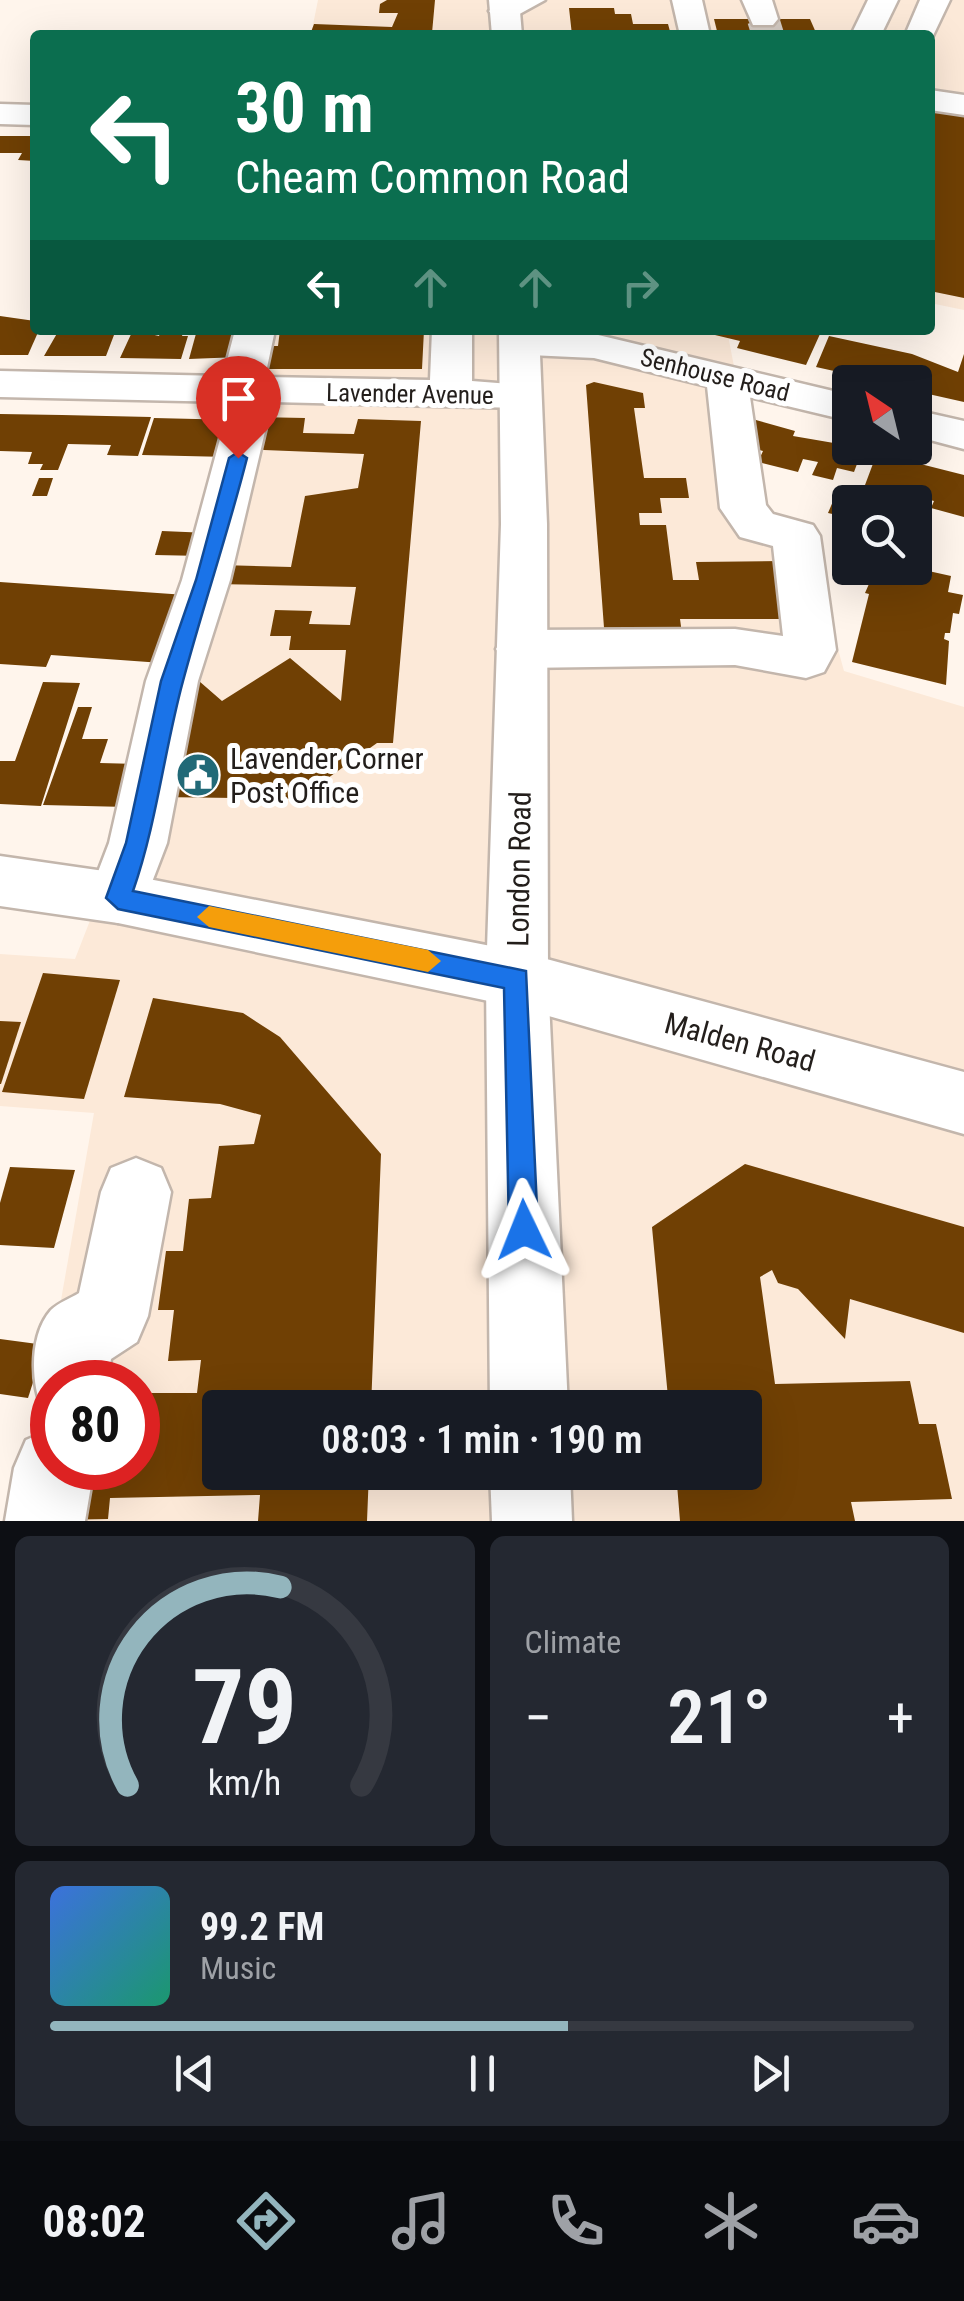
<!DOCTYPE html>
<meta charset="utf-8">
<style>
body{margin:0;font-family:"Roboto Condensed",sans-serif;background:#242831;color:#f1f3f6;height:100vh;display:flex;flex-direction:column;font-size:38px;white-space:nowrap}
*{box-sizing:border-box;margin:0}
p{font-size:32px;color:#9ea1a6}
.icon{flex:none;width:55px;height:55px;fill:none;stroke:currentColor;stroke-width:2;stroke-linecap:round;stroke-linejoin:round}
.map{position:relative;height:1521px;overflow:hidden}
.details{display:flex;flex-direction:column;gap:15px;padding:15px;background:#0d0f14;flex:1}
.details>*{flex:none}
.guide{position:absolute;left:30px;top:30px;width:905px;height:305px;border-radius:10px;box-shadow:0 10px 40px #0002;background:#0b6e4f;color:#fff;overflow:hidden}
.needle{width:65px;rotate:325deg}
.buttons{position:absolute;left:832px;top:365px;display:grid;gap:20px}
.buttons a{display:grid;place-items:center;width:100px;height:100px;border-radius:10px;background:#171b24;box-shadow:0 10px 40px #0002;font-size:50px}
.speed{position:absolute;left:30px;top:1360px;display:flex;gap:20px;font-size:50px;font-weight:700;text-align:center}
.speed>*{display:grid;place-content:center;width:130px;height:130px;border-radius:50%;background:#171b24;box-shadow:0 10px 40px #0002;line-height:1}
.speed .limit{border:15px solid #d22;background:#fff;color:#111}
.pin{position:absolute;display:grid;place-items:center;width:85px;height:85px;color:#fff;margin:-102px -42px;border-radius:50% 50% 50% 0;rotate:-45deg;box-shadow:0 0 10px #0007}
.pin .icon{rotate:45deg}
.me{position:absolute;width:110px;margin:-55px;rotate:358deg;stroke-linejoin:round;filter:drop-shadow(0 0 8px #0008)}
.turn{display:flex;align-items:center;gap:35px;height:210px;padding:0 40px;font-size:45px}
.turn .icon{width:130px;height:130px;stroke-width:2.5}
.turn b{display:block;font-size:70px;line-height:85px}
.lanes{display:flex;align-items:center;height:95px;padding:0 40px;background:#0003;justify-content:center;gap:50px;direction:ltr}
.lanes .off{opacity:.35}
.big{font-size:75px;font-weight:600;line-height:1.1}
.details .tile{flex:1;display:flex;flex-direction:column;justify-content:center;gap:15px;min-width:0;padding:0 35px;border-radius:15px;background:#242831}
.details .dial{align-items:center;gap:0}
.dial svg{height:260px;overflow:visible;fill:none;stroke:#363941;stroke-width:7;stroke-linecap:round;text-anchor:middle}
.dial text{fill:#f1f3f6;stroke:none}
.song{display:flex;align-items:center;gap:30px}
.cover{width:120px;height:120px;border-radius:15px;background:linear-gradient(135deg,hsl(220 70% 55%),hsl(160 70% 35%))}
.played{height:10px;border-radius:5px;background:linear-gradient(90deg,#93b5bd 60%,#363941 60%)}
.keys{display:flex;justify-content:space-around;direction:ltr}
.heat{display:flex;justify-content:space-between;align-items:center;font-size:55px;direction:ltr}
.details .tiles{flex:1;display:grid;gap:15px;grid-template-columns:1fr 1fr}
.tile:last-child{grid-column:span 2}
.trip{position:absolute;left:202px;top:1390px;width:560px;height:100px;border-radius:10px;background:#171b24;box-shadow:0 10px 40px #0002;font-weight:600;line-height:100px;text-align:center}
.tab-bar{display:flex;height:160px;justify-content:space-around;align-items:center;background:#090b0e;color:#9ea1a6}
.tab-bar .icon{width:70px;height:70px}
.tab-bar .active{color:#93b5bd}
.tab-bar b{font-size:45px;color:#f1f3f6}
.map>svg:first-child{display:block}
.built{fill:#fce9d8;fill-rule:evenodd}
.building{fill:#704004}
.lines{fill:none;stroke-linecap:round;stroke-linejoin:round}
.minor-tunnel{stroke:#d3cac2;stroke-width:32;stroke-dasharray:32 16;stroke-linecap:butt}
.minor-casing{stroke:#c3b6ac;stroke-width:5}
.major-casing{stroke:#c3b6ac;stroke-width:5}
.highway-casing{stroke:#c3b6ac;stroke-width:5}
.minor{fill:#fff;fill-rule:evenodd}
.major{fill:#fff;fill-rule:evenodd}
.highway{fill:#fff;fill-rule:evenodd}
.route{fill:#1a73e8;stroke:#114b97;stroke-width:2.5}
.slow{fill:#f59e0b}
.labels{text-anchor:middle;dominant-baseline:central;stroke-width:10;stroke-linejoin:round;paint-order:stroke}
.far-street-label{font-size:25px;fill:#231e1b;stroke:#fff}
.poi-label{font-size:30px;fill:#231e1b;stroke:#fff;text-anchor:start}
.street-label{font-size:30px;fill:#231e1b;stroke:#fff}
</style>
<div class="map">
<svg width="964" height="1521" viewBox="0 0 964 1521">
<rect width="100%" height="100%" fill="#fff5ec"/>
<!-- built -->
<g class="built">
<path d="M318 0H964V310L930 303V35H311Z"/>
<path d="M244 330H727L763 517 804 525 844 671 964 707V1521H22L94 1113 0 1106V954L75 959 123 836 244 409ZM52 1382H138V1468H52ZM220 1408H745V1472H220Z"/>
</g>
<!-- building -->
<g class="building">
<path d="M387 0H435L432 33 311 32 314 24 392 27 398 13H379L380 4Z"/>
<path d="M569 8H614L615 14H631L633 24H668L671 35H572Z"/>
<path d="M714 19H810L817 35H718Z"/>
<path d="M930 111 964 117V298L930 291Z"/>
<path d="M0 136H35V161L18 160 22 153H0Z"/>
<path d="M0 316 35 321 39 330 28 355H0Z"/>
<path d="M59 330H124L123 335H114L106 356H44Z"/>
<path d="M133 330 159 336 161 330H184L182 336H188L181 359 120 358Z"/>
<path d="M197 330H246L240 357 189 359Z"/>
<path d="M280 330H424L422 369H254L258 346H278Z"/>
<path d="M714 330H803L820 334 806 365 737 348 740 341 715 335Z"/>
<path d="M829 336 912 354 958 372 964 354V402L915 391V382H884L816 367Z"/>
<path d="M594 382 643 393 645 408H634L644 478H686L689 498H660L662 513H639L640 525H666L673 580H699L696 562 782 561 794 619H680L683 641H605L586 385Z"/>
<path d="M0 414 62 415 151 417 138 456 107 455 111 445 68 444 58 470H40L43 464H28L32 452 0 451Z"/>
<path d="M738 415 795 431 793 436 863 448 854 472 837 468 833 480 812 475 818 462 803 459 798 472 758 462 763 451 748 447Z"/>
<path d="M255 417 305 418 303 433 354 434 358 419 421 421 393 743H377L314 788 313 799 157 797 182 691 199 681 222 701 290 658 341 701 346 650H289L291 636H270L275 610 312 611 309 624 350 625 356 587 215 584 220 565 291 567 305 496 358 488 364 454 264 450 249 445Z"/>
<path d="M154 418 238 420 228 457 142 455Z"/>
<path d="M877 453 964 475V517L931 508 934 501 899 492 897 498 884 497 882 489 865 485Z"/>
<path d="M39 478H53L47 496H32Z"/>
<path d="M837 492 873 501V502H850V518L828 513Z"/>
<path d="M162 531 209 533 203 556 155 555Z"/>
<path d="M876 568H915L951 576 948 592 963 595 959 614 953 613 950 633H945L944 639 949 641 946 685 852 662 869 594 865 593Z"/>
<path d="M0 582 186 595 162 663 51 655 46 667 0 664Z"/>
<path d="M43 682 80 683 41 806 0 804V761H15Z"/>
<path d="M78 707H92L82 739H108L100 763 138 764 127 807 43 805Z"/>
<path d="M43 973 120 980 84 1099 2 1092Z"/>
<path d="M153 998 243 1013 280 1037 381 1154 371 1408H220V1472H369L367 1521H258L260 1495 110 1498 108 1519 55 1520 64 1468H138V1393H197L201 1360 168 1361 174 1310H158L166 1251H183L189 1199 211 1198 219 1146 254 1144 261 1115 220 1104 124 1097Z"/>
<path d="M0 1021 21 1022 1 1084H0Z"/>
<path d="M745 1164 964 1227V1333L850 1299 845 1339 798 1289 778 1283 772 1270 760 1277 775 1384 910 1381 919 1424H936L952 1499 851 1502 855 1521H680L676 1472H745V1408H669L652 1227Z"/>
<path d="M10 1167 75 1170 54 1248 0 1245V1203Z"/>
<path d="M0 1339 45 1345 28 1398 0 1394Z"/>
</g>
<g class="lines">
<!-- minor-tunnel -->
<path class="minor-tunnel" d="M763 19 768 35"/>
<defs>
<g id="minor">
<path d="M505 0H545L514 17H494L489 11Z"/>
<path d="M672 0H702L710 35H680Z"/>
<path d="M742 0H772L778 19 773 25H753Z"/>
<path d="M868 0H898L881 35H851Z"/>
<path d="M920 0H950L930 42V35H905Z"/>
<path d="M930 90 964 95V115L930 110Z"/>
<path d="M0 104 35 105V125L0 124Z"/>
<path d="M235 330H275L265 377 430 380 432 330H472V381L534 386 540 395 534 404 519 408 272 402 230 580 198 681 167 843 139 916 118 923 97 916 88 898 109 843 146 681 182 580 230 402 0 397V371L223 376Z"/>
<path d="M520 333 594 334 850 395V421L750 397 766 505 773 514 813 525 820 536 836 650 824 672 806 678 735 665 522 668 504 662 496 649 504 636 522 630 735 629 783 636 773 546 740 537 720 508 707 386 594 358 506 354 500 345 506 336Z"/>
<path d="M915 410 964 421V449L915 436Z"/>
<path d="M136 1158 161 1168 171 1192 148 1316 137 1342 111 1359 107 1382H52V1413L42 1409C31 1382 29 1335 51 1310 58 1303 71 1298 79 1293L101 1192 111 1168Z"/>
<path d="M52 1429V1468H94L85 1521H5L14 1468 26 1440Z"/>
</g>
<path id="major" d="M0 856 118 873 517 951 964 1072V1134L517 1007 118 923 0 906Z"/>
<g id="highway">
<path d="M489 0H519L522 35H492Z"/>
<path d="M499 330H539L547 524 548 979 568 1408H490L486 979 501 524Z"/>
<path d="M490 1472H570L572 1521H492Z"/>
</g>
</defs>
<!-- minor casing -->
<use href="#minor" class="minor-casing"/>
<!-- major casing -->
<use href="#major" class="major-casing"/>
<!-- highway casing -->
<use href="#highway" class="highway-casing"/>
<!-- minor -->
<use href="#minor" class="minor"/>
<!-- major -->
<use href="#major" class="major"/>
<!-- highway -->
<use href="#highway" class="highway"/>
</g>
<!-- route -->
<path class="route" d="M238 452 247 458C228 533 203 606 183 681 164 751 157 822 133 891L526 971 538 1230 534 1240 524 1244 513 1240 509 1230 504 988 118 909 106 898 126 843 161 681 196 580 229 458Z"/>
<!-- slow -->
<path class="slow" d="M209 906 428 950 441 961 428 972 209 927 197 917Z"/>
<!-- icons -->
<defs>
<symbol id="civic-disc" viewBox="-11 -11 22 22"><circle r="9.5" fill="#216977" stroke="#fff"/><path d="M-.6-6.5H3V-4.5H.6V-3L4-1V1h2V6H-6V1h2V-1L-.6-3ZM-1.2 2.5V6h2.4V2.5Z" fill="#fff"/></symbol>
</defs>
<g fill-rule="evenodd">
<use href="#civic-disc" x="173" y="750" width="50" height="50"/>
</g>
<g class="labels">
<!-- far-street labels -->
<g class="far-street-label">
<text transform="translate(715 375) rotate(14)">Senhouse Road</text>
<text transform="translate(410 394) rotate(1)">Lavender Avenue</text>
</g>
<!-- poi labels -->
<g class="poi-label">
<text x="230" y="758">Lavender Corner<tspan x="230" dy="34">Post Office</tspan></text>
</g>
<!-- street labels -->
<g class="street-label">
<text transform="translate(519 869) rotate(-89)">London Road</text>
<text transform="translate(740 1042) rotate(15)">Malden Road</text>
</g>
</g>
</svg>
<div class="buttons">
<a><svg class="needle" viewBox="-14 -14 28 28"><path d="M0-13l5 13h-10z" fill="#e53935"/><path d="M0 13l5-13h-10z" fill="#9ea1a6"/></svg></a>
<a><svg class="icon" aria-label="search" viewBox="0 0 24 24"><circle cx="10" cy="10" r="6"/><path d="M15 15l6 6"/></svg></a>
</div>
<div class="speed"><div class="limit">80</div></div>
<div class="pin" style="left:238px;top:458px;background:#d93025"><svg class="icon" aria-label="arrive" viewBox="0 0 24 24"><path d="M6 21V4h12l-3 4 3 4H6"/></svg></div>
<svg class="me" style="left:524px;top:1230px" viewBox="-20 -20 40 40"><path d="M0-17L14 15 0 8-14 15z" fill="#1a73e8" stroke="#fff" stroke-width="4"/></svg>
<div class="trip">08:03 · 1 min · 190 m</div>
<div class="guide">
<div class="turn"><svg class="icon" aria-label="left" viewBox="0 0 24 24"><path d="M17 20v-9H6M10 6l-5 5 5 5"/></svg><div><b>30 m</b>Cheam Common Road</div></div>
<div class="lanes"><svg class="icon" aria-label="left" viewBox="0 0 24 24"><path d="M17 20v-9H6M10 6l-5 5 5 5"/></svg><svg class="icon off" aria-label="ahead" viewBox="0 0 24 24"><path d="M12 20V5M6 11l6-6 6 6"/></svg><svg class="icon off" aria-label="ahead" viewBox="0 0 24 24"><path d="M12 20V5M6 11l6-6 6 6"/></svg><svg class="icon off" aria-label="right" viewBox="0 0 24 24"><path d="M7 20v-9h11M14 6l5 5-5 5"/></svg></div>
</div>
</div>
<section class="details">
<div class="tiles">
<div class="tile dial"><svg viewBox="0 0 100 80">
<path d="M14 69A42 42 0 1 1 86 69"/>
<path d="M14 69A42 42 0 0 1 61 8" stroke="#93b5bd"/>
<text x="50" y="56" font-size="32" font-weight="700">79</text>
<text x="50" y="72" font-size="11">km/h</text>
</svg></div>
<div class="tile"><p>Climate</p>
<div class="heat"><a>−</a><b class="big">21°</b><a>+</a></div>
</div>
<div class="tile">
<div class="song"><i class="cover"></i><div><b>99.2 FM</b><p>Music</p></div></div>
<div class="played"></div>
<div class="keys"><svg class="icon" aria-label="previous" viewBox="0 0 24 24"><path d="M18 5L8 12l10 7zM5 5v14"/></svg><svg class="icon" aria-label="pause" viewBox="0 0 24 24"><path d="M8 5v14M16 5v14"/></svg><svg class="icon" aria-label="next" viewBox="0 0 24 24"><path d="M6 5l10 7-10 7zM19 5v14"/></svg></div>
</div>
</div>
</section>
<nav class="tab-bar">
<b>08:02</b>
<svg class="icon active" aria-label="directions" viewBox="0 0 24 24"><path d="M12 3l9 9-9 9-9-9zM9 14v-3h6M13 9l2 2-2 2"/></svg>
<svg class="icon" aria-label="music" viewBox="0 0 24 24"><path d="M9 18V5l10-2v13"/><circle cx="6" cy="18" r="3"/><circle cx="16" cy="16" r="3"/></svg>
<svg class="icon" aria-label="phone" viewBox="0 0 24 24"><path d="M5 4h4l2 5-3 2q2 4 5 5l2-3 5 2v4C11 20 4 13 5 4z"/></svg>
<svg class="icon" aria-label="climate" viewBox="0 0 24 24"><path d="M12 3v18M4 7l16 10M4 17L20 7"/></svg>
<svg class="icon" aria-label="car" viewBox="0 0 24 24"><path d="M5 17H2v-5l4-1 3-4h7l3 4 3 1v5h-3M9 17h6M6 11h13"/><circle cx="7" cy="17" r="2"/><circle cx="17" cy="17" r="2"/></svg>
</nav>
